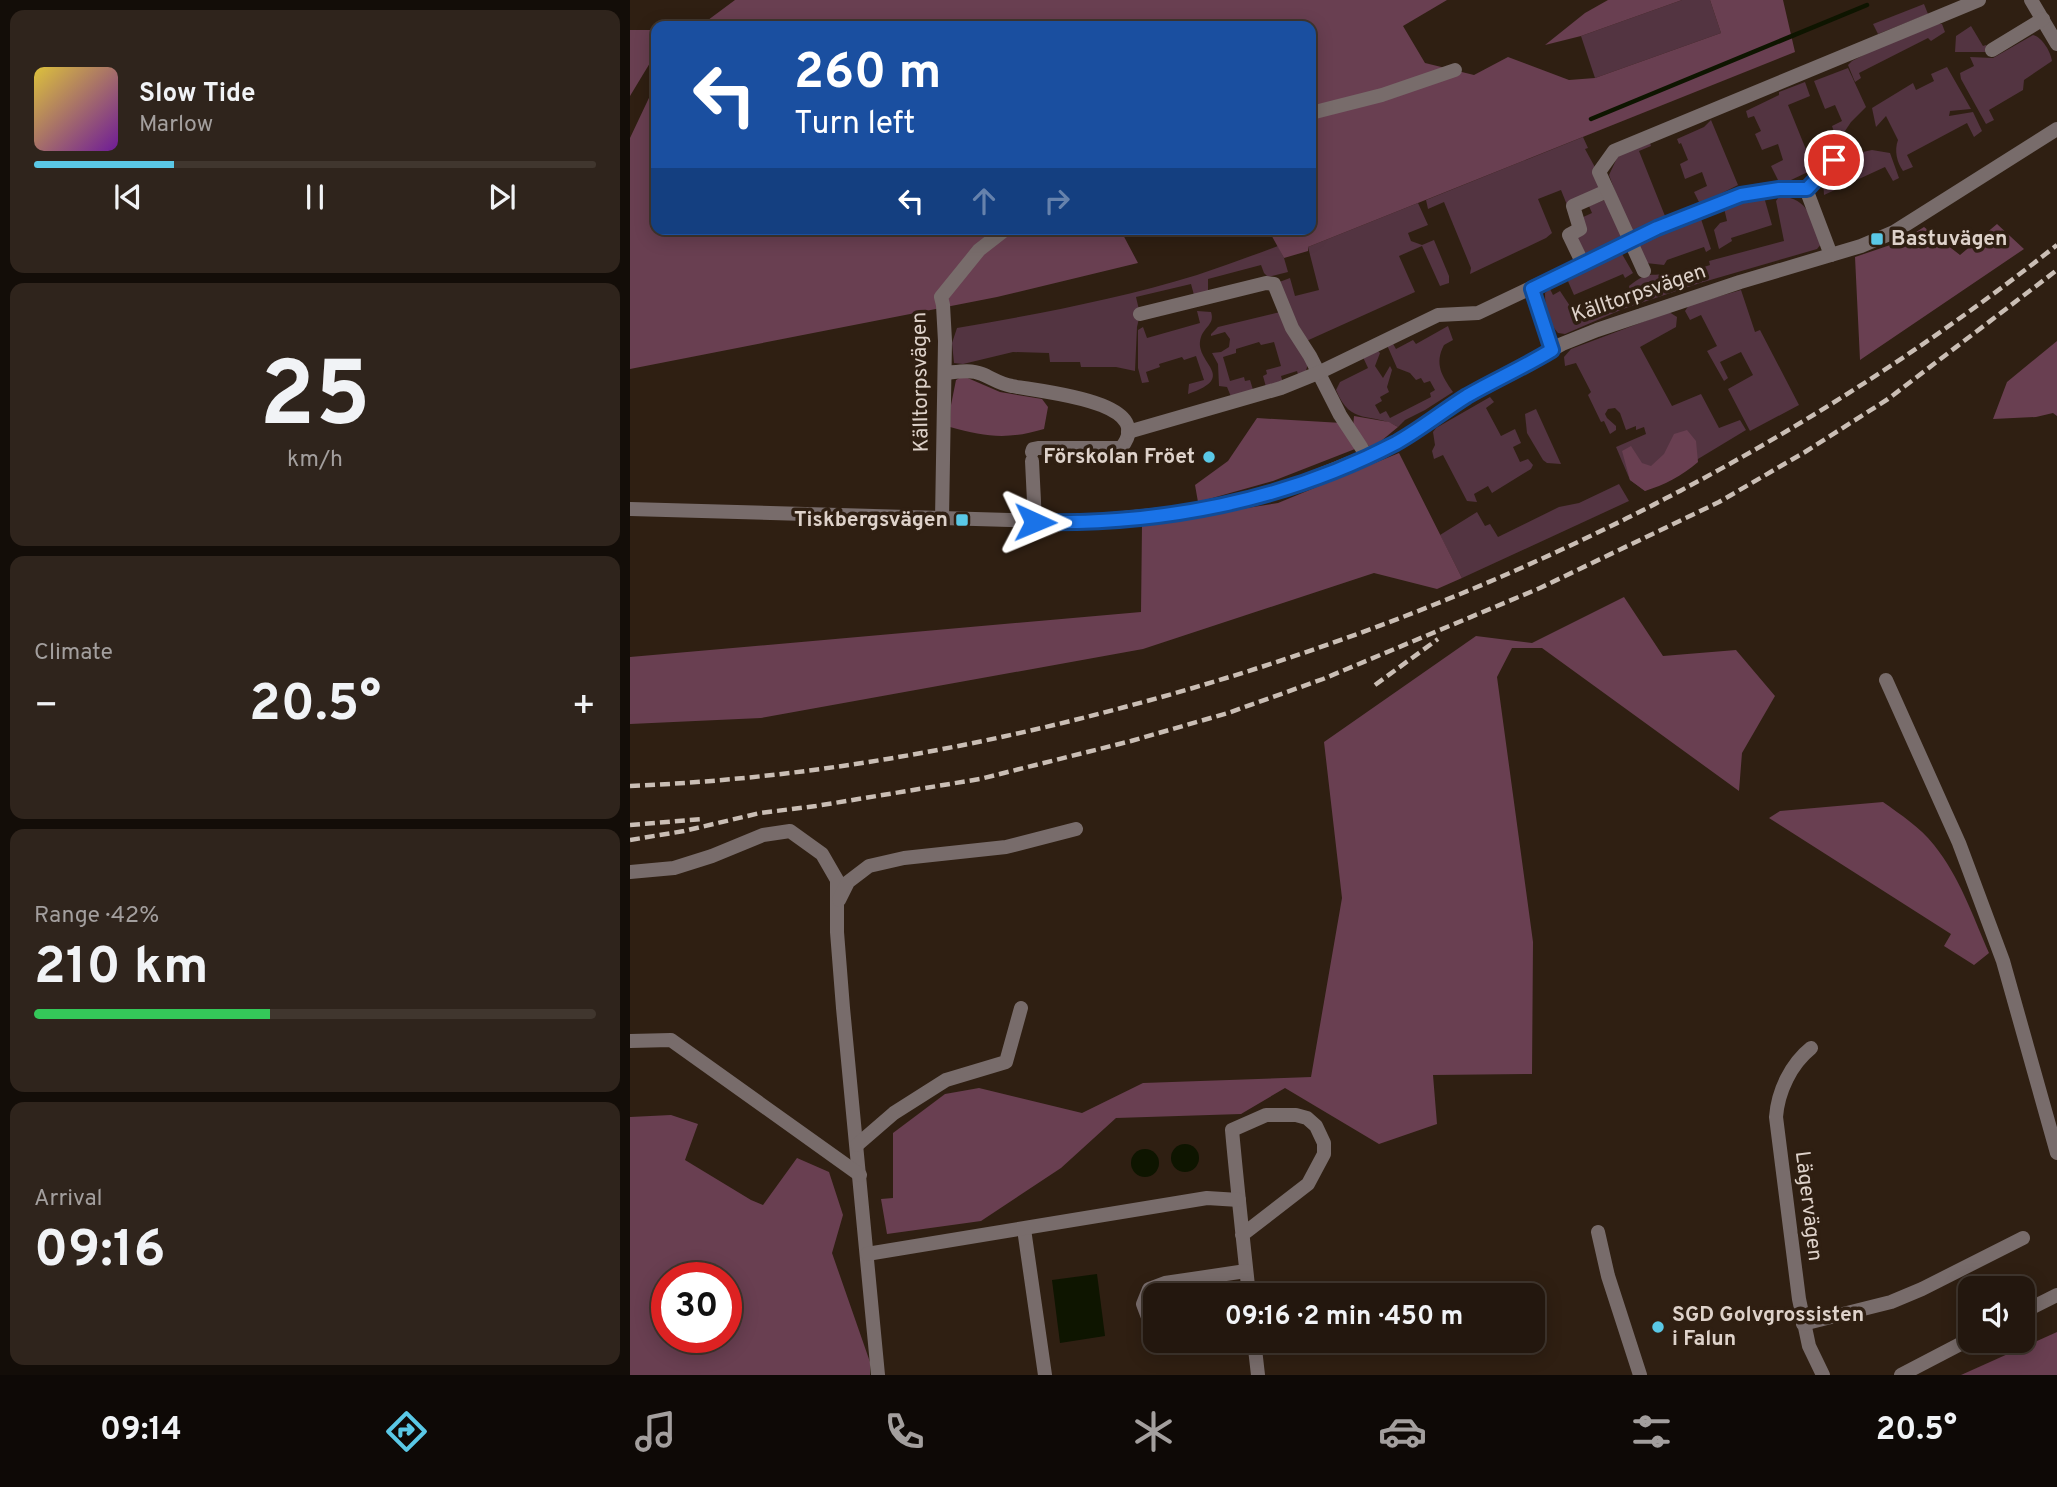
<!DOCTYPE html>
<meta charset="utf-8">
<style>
body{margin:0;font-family:Overpass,sans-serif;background:#2f241c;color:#f1f3f6;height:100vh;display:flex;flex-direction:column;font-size:26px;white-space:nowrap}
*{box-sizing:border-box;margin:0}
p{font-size:23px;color:#a39f9e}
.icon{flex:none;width:38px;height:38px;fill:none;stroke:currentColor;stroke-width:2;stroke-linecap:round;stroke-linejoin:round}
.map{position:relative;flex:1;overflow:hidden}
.drawer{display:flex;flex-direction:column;gap:10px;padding:10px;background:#130d08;width:630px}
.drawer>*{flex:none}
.top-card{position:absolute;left:21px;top:21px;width:665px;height:214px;border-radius:14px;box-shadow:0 4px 18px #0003,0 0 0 2px #40362e;background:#1a4fa0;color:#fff;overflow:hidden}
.fabs{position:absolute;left:1328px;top:1276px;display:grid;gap:14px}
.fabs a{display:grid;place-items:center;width:77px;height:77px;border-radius:14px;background:#23170e;box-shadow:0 4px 18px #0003,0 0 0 2px #40362e;font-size:35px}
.speed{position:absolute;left:21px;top:1262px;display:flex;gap:14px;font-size:35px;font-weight:700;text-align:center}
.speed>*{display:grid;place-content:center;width:91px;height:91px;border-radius:50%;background:#23170e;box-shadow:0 4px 18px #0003,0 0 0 2px #40362e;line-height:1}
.speed .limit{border:10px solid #d22;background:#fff;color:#111}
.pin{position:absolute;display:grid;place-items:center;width:60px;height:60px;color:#fff;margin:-30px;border:4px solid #fff;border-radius:50%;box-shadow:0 2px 7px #0007}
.me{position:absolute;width:77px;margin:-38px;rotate:91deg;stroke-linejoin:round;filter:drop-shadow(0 0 5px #0008)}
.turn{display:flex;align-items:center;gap:24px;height:147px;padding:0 28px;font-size:32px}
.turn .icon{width:91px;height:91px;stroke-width:2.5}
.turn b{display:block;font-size:49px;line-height:60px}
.lanes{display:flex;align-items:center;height:66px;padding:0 28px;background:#0003;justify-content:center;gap:35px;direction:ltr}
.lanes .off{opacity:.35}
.big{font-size:52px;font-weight:700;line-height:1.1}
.drawer .widget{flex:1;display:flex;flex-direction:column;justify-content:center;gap:10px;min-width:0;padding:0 24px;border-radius:14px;background:#2f241c}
.drawer .dial{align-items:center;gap:0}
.dial b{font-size:91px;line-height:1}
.song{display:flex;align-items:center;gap:21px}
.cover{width:84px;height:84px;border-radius:10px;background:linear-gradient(135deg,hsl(50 70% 55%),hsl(280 70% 35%))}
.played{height:7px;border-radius:4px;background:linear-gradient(90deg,#5ac8e6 25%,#40362e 25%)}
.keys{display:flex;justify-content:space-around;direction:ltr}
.heat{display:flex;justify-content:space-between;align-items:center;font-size:38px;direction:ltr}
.charge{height:10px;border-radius:5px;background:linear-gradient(90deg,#34c759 42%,#40362e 0)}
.trip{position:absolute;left:513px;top:1283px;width:402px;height:70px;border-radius:14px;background:#23170e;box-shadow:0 4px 18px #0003,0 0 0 2px #40362e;font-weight:700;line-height:70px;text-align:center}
.tabs{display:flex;height:112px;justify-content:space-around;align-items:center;background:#0e0906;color:#a39f9e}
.tabs .icon{width:49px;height:49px}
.tabs .current{color:#5ac8e6}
.tabs b{font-size:32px;color:#f1f3f6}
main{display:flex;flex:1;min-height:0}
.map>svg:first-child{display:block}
.green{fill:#533441}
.forest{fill:#693f51;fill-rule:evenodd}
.water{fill:#0e1500}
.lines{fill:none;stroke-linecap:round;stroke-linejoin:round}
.stream{stroke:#0e1500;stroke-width:4.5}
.minor{stroke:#786c6b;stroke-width:14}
.rail{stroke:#cabeb5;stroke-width:4.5;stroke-dasharray:10 5;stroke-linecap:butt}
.route-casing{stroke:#114b97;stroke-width:18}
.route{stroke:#1a73e8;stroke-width:12}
.poi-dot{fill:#5ac8e6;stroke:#2f1f12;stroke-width:2.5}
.labels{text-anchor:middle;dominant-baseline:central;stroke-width:7;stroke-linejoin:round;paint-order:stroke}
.poi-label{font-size:21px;font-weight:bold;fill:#ded2ca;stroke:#2f1f12;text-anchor:start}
.street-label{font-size:21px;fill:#ded2ca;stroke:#2f1f12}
</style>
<main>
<section class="drawer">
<div class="widget">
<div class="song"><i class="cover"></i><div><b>Slow Tide</b><p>Marlow</p></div></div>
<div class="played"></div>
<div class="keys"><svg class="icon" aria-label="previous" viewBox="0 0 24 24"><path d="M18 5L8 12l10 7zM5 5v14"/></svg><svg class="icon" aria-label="pause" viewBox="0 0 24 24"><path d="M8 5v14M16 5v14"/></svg><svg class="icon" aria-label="next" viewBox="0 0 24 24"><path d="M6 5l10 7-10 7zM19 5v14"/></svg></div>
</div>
<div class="widget dial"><b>25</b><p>km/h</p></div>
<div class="widget"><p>Climate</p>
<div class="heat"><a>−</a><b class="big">20.5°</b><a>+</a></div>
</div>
<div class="widget"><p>Range · 42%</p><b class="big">210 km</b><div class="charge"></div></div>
<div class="widget"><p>Arrival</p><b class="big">09:16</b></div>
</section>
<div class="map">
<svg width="1427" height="1375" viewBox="0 0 1427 1375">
<rect width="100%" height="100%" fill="#2f1f12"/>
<!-- green -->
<g class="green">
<path d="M1052 0H1080L1091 33 965 78 951 36Z"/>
<path d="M1294 4 1298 14 1248 34 1243 24Z"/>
<path d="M1304 24H1312L1315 32 1301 41 1298 38 1229 73 1231 78 1225 82 1218 65 1222 61 1253 45Z"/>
<path d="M1341 26 1353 46 1356 45V52H1325L1326 36Z"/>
<path d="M1403 35C1412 37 1421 52 1422 61L1394 80 1393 90 1359 110 1364 120 1356 124 1331 79 1330 73 1344 66 1340 57 1363 58Z"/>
<path d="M1317 67 1341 109 1320 111 1319 116 1343 112 1352 131 1344 137 1337 123 1277 155 1283 167 1273 171C1267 162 1264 151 1268 140L1256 116 1246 127 1242 108 1283 83 1286 90 1304 81 1301 74Z"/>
<path d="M1218 68 1236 107 1221 122 1213 134 1204 132 1202 126 1212 121 1205 105 1195 109 1184 81Z"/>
<path d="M1175 82 1180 96 1158 105 1179 157 1180 171 1161 180 1149 182 1141 166 1153 160 1148 144 1132 150 1125 134 1131 131 1124 116 1118 118 1116 111 1149 95V92Z"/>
<path d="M1081 120 1108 185 1070 204 1064 192 1077 186 1072 172 1055 179 1050 164 1058 160 1051 143 1049 144 1047 139 1074 127Z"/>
<path d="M953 137 958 148 955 149 972 180 966 192 937 205 931 190 908 199 922 233 916 238 840 274 841 268 814 202 798 209 796 200Z"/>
<path d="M1020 143 1021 146 1009 151 1035 216 1000 232 979 175 988 156Z"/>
<path d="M1242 150 1260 153 1269 178 1263 181 1255 167 1194 195 1193 180C1207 164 1220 154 1242 150Z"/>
<path d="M1131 196 1134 197 1142 225 1101 238 1102 241 1089 249 1084 230 1090 223 1097 221 1094 208Z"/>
<path d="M1149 197C1178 196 1182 220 1192 243L1187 249 1070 283 993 309 935 334 928 333C918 322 915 307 915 293L920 289 923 295 930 291 944 312 957 306 959 309 1000 292 999 286C1018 271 1020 276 1041 274L1043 277 1080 265 1079 261 1154 241 1146 201Z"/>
<path d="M977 199 994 235 956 257 944 235 951 218 962 213 959 206Z"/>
<path d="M788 203 798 225 778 233 781 241 792 245 804 240 819 276V283L810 286 792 246 769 256 785 292 672 343 644 284 660 278 665 296 689 290 678 247Z"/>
<path d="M1070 216 1081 249 1076 252 1074 247 1037 260 1034 265 1016 263 1007 245Z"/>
<path d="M648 246 654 258 658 272 638 277 634 273 631 265 578 279V293L564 295 561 284 506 297 510 314 507 327 505 371 486 367H451L450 362H420L419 353 383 352 333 364 324 363 322 343 327 328C408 314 489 299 567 275 594 266 621 256 648 246Z"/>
<path d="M992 254 1003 273 995 278 993 274 944 295 937 279Z"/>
<path d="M1111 290 1125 332 1130 330 1169 405 1120 431 1098 389 1123 375 1111 352 1090 362 1098 378 1094 381 1077 351 1087 346 1071 315 1060 320 1055 311 1059 305Z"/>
<path d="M567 311 581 312C585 324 575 326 571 337 562 363 611 376 558 394L559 384 574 380 566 356 554 360 552 357 529 364 530 367 516 372 519 382 512 383 508 368V330L513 327 517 338 570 323Z"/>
<path d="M650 312 678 363 676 371 669 378 667 371 651 376 653 383 636 387 633 376 637 374 636 370 651 366 644 342 631 345 629 342 606 349V353L593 357 600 381 614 377 615 381 620 380 624 393 602 399 597 387 589 386 588 364 582 353 591 352 599 347 600 339 595 332 581 336V334L588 327Z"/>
<path d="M1039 312 1047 317 1046 327 1010 347 1042 406 1071 394 1089 428 1110 420 1116 430 1015 491 1000 480 986 447 1016 434 1014 427 1006 430V426L996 430 990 413 985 408 978 409 975 414 977 418 986 426V430L980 434 974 421 971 422 958 395 961 392 946 363 935 366 934 357 941 349Z"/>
<path d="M818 326 823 340 814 345C804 364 812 376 823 392L795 410 775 420 768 427C741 411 721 427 706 390L710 382 738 368 732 355 748 351 750 353 745 366 753 378 760 366 762 370 757 387 759 392 750 397 752 401 745 405 750 414 756 411 760 418 801 397 800 393 805 390 800 381 794 383 791 378 786 380 780 373 767 368 757 345 762 342 766 349 783 340 786 344Z"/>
<path d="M860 397 864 402 856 408 871 436 885 429 891 443 883 447 890 462 898 459 903 465 901 469 862 493 858 486 844 494 847 502 837 501 813 455 804 459 802 451 805 445 803 432 806 428Z"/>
<path d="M906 409 931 464 917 463 913 460 897 433 895 414Z"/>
<path d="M989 484 999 501 832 578 810 535 847 512 855 526 860 524 868 537 929 507 949 503Z"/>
</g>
<!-- forest -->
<g class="forest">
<path d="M105 0H817L773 26 795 63 844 75 878 57 939 80 965 78 1091 33 1080 0H1153L1165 52 678 247V251L654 258 638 229H681V26H70Z"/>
<path d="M978 0H1052L951 36 915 45 955 13Z"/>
<path d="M0 30H26V53L0 96Z"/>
<path d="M26 83V229H490L508 263 367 297 0 369V138Z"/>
<path d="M1367 224 1394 249 1230 360 1225 257 1272 241 1294 227 1330 255Z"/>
<path d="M1427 341V416L1423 413 1406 417 1363 419 1377 382Z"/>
<path d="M333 376 370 392 412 399 418 407 414 429C377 440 356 437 320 427L321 405 326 380Z"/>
<path d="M724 416 759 422 768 427 745 446H739L723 428Z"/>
<path d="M627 418 712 423 725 449 643 481 568 502 565 485 598 461Z"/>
<path d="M1057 430 1066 441 1068 462C1052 476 1034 485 1015 491L1000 480 992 451 1001 446 1012 463 1021 466 1034 454 1044 434Z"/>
<path d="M769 453 832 578 807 589 744 573 513 649 131 718 0 724V657L511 612 512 525 648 503Z"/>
<path d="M994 597 1033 656 1106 650 1145 696 1112 753 1109 791 912 648H882L867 677 903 942 902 1074 803 1075 807 1124 749 1144 655 1088 611 1114 486 1118 431 1168 351 1221 257 1234 251 1199 263 1198V1133L315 1094 349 1088 452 1113 513 1083 681 1077 712 898 694 742 846 636 902 643Z"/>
<path d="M1253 802C1271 815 1290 827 1304 845 1329 876 1343 916 1359 953L1344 965 1314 946 1321 934 1139 818 1150 811Z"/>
<path d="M41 1115 68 1124 55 1160 121 1200 133 1205 167 1158 199 1172 213 1215 202 1253 240 1362V1375H0V1117ZM37 1278H96V1337H37Z"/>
<path d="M1427 1332V1375H1331Z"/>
</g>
<!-- water -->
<g class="water">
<circle cx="555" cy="1158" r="14"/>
<circle cx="515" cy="1163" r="14"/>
<path d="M467 1274 475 1336 430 1343 422 1280Z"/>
</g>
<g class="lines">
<!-- stream -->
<path class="stream" d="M961 119 1237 5"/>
<!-- minor -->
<g class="minor">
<path d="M1401 0 1427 44"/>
<path d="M1362 50 1413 19"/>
<path d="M681 113 752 95 825 70"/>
<path d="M1176 189 1212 152"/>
<path d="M953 264 939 235 950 229 943 206 977 191"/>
<path d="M1014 271 969 172 984 151 1349 0"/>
<path d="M902 289 922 350"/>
<path d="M510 314 636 283 644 284 662 328 680 356 710 415 737 456"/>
<path d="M315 373C327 372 340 369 352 374 362 378 370 384 382 386 406 391 530 401 491 448H408L403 449 402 452"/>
<path d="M498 432 651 388 688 373 808 315 848 313 1027 228 1111 195 1148 189H1176L1201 255"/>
<path d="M402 461 405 522"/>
<path d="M0 509 453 522 574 510 618 500 660 487 752 450 782 434 838 396 932 344 967 330 1110 282 1231 246 1264 232 1427 129"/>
<path d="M312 519 315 341 313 305 311 297 349 250 376 229"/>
<path d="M1256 680 1329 843 1373 961 1427 1153"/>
<path d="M0 872 44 868 82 856 133 835 160 831 192 854 207 880V932L213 1008 248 1375"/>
<path d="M209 900 218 882 239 866 274 858 376 847 446 829"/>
<path d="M0 1041 41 1040 230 1175"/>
<path d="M1181 1048C1161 1064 1148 1091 1146 1117L1169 1299 1179 1346 1193 1375"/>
<path d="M227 1145 264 1113 316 1080 376 1062 391 1008"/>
<path d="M394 1229 415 1375"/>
<path d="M968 1232 978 1276 1010 1375"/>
<path d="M612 1235 678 1184 694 1154V1143L686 1126 677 1118 666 1115H636L602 1130C607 1185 613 1240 619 1295"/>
<path d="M237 1254 577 1198 609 1200"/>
<path d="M1393 1312 1427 1295"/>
<path d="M525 1321 519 1320 513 1304 519 1289 535 1283 616 1271"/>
<path d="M1173 1324 1261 1302 1292 1289 1393 1238"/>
<path d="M624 1340 628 1375"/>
<path d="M1271 1375 1340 1339"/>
</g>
<!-- rail -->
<g class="rail">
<path d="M745 685 808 639"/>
<path d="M0 786C167 779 330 751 491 708 832 618 1151 464 1427 245"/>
<path d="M0 825 73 819"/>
<path d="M0 840 54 831 130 813 186 806 350 779 501 741 598 713 693 679 910 588 1089 502 1175 452 1258 399 1427 270"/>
</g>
</g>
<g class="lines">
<defs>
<path id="route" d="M405 522C530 525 655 501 766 443 791 429 813 411 837 396 865 380 894 367 922 350L902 289 1027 228 1111 195 1149 189H1177L1204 160"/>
</defs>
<!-- route casing -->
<use href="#route" class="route-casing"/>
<!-- route -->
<use href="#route" class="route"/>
</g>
<!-- markers -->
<g class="poi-dot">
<rect x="1240" y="232" width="14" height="14" rx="3.5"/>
<circle cx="579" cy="457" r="7"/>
<rect x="325" y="513" width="14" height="14" rx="3.5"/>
<circle cx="1028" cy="1327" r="7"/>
</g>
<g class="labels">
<!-- poi labels -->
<g class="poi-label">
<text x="1261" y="239">Bastuvägen</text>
<text x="565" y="457" text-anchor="end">Förskolan Fröet</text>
<text x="318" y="520" text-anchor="end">Tiskbergsvägen</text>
<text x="1042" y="1315">SGD Golvgrossisten<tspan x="1042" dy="24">i Falun</tspan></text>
</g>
<!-- street labels -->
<g class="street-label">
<text transform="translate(1009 294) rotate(-19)">Källtorpsvägen</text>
<text transform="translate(291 382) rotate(-91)">Källtorpsvägen</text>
<text transform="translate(1178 1206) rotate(83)">Lägervägen</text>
</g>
</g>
</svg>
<div class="fabs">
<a><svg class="icon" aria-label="sound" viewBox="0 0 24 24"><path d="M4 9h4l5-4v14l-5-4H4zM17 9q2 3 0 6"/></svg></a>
</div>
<div class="speed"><div class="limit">30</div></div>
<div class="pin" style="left:1204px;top:160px;background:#d93025"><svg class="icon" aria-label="arrive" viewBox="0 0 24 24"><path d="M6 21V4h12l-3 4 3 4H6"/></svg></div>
<svg class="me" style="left:405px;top:522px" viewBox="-20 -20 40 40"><path d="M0-17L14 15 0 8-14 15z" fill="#1a73e8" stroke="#fff" stroke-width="4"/></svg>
<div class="trip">09:16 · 2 min · 450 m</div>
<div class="top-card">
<div class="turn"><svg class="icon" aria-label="left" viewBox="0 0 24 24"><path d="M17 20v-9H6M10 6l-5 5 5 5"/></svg><div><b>260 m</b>Turn left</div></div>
<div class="lanes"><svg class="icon" aria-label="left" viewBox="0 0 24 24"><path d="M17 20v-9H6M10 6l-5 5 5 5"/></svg><svg class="icon off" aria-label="ahead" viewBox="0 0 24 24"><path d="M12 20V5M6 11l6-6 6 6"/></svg><svg class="icon off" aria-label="right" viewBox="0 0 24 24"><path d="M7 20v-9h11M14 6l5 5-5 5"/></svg></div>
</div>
</div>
</main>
<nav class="tabs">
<b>09:14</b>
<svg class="icon current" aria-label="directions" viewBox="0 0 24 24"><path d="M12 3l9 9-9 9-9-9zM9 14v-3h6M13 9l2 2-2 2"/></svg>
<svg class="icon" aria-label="music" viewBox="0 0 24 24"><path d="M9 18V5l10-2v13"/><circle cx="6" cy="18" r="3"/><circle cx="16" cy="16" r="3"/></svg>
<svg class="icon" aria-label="phone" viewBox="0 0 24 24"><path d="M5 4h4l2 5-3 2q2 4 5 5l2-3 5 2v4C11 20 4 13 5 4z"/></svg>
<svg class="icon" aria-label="climate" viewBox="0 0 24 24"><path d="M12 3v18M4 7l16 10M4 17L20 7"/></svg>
<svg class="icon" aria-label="car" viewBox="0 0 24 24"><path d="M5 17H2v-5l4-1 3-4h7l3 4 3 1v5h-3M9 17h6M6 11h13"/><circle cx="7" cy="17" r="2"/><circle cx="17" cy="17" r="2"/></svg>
<svg class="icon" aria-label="filters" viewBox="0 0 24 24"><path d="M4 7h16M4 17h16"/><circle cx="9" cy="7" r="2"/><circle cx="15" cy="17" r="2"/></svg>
<b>20.5°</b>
</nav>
